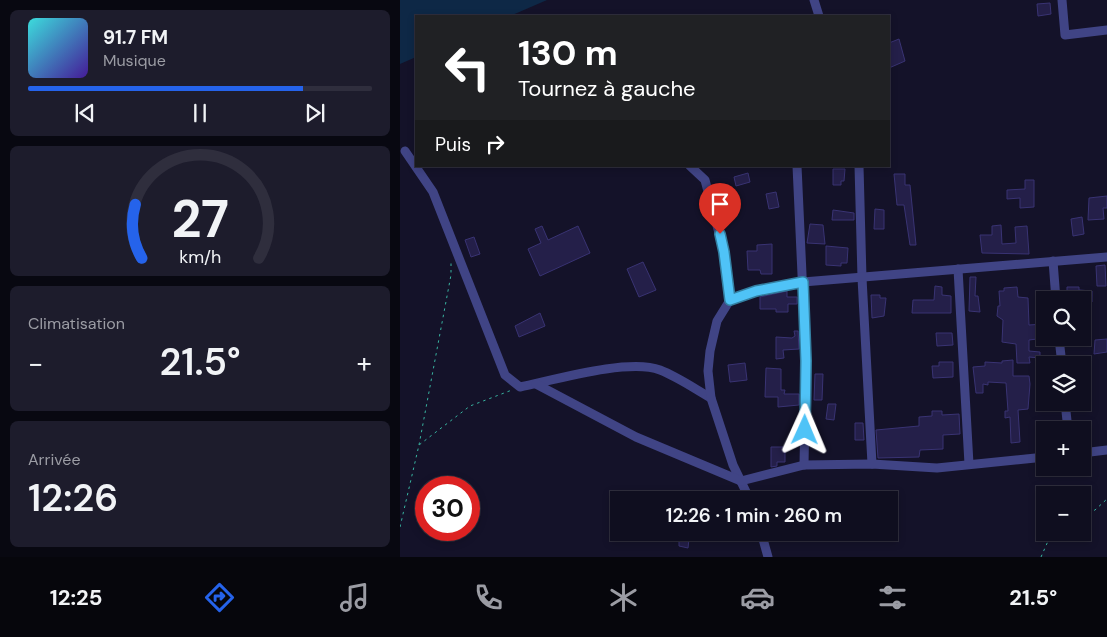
<!DOCTYPE html>
<html lang="fr">
<meta charset="utf-8">
<style>
body{margin:0;font-family:"DM Sans",sans-serif;background:#1d1c2c;color:#f1f3f6;height:100vh;display:flex;flex-direction:column;font-size:19px;white-space:nowrap}
*{box-sizing:border-box;margin:0}
p{font-size:16px;color:#9b9ca4}
.icon{flex:none;width:28px;height:28px;fill:none;stroke:currentColor;stroke-width:2;stroke-linecap:round;stroke-linejoin:round}
.map{position:relative;flex:1;overflow:hidden}
.details{display:flex;flex-direction:column;gap:10px;padding:10px;background:#080811;width:400px}
.details>*{flex:none}
.top-card{position:absolute;left:15px;top:15px;width:475px;height:152px;border-radius:0px;box-shadow:0 2px 8px #0003,0 0 0 1px #2f2e3d;background:#202124;color:#fff;overflow:hidden}
.buttons{position:absolute;left:636px;top:291px;display:grid;gap:10px}
.buttons a{display:grid;place-items:center;width:55px;height:55px;border-radius:0px;background:#0f0e1f;box-shadow:0 2px 8px #0003,0 0 0 1px #2f2e3d;font-size:25px}
.speed{position:absolute;left:15px;top:476px;display:flex;gap:10px;font-size:25px;font-weight:700;text-align:center}
.speed>*{display:grid;place-content:center;width:65px;height:65px;border-radius:50%;background:#0f0e1f;box-shadow:0 2px 8px #0003,0 0 0 1px #2f2e3d;line-height:1}
.speed .limit{border:8px solid #d22;background:#fff;color:#111}
.pin{position:absolute;display:grid;place-items:center;width:42px;height:42px;color:#fff;margin:-51px -21px;border-radius:50% 50% 50% 0;rotate:-45deg;box-shadow:0 0 5px #0007}
.pin .icon{rotate:45deg}
.me{position:absolute;width:55px;margin:-28px;rotate:1deg;stroke-linejoin:round;filter:drop-shadow(0 0 4px #0008)}
.turn{display:flex;align-items:center;gap:18px;height:105px;padding:0 20px;font-size:22px}
.turn .icon{width:65px;height:65px;stroke-width:2.5}
.turn b{display:block;font-size:35px;line-height:42px}
.then{display:flex;align-items:center;height:48px;padding:0 20px;background:#0003;gap:10px;font-size:19px}
.big{font-size:38px;font-weight:600;line-height:1.1}
.details .widget{flex:1;display:flex;flex-direction:column;justify-content:center;gap:8px;min-width:0;padding:0 18px;border-radius:8px;background:#1d1c2c}
.details .dial{align-items:center;gap:0}
.dial svg{height:130px;overflow:visible;fill:none;stroke:#2f2e3d;stroke-width:7;stroke-linecap:round;text-anchor:middle}
.dial text{fill:#f1f3f6;stroke:none}
.song{display:flex;align-items:center;gap:15px}
.cover{width:60px;height:60px;border-radius:8px;background:linear-gradient(135deg,hsl(180 70% 55%),hsl(260 70% 35%))}
.played{height:5px;border-radius:2px;background:linear-gradient(90deg,#2563eb 80%,#2f2e3d 80%)}
.keys{display:flex;justify-content:space-around;direction:ltr}
.heat{display:flex;justify-content:space-between;align-items:center;font-size:28px;direction:ltr}
.trip{position:absolute;left:210px;top:491px;width:288px;height:50px;border-radius:0px;background:#0f0e1f;box-shadow:0 2px 8px #0003,0 0 0 1px #2f2e3d;font-weight:600;line-height:50px;text-align:center}
.tab-bar{display:flex;height:80px;justify-content:space-around;align-items:center;background:#06060c;color:#9b9ca4}
.tab-bar .icon{width:35px;height:35px}
.tab-bar .current{color:#2563eb}
.tab-bar b{font-size:22px;color:#f1f3f6}
main{display:flex;flex:1;min-height:0}
.map>svg:first-child{display:block}
.water{fill:#0e2846}
.building{fill:#241f49;stroke:#393373}
.lines{fill:none;stroke-linecap:round;stroke-linejoin:round}
.path{stroke:#38b5a1;stroke-width:1;stroke-dasharray:2.5 4;stroke-linecap:butt}
.street{stroke:#404485;stroke-width:9}
.route-casing{stroke:#337fa1;stroke-width:12}
.route{stroke:#4fc3f7;stroke-width:9}
</style>
<main>
<section class="details">
<div class="widget">
<div class="song"><i class="cover"></i><div><b>91.7 FM</b><p>Musique</p></div></div>
<div class="played"></div>
<div class="keys"><svg class="icon" aria-label="previous" viewBox="0 0 24 24"><path d="M18 5L8 12l10 7zM5 5v14"/></svg><svg class="icon" aria-label="pause" viewBox="0 0 24 24"><path d="M8 5v14M16 5v14"/></svg><svg class="icon" aria-label="next" viewBox="0 0 24 24"><path d="M6 5l10 7-10 7zM19 5v14"/></svg></div>
</div>
<div class="widget dial"><svg viewBox="0 0 100 80">
<path d="M14 69A42 42 0 1 1 86 69"/>
<path d="M14 69A42 42 0 0 1 10 36" stroke="#2563eb"/>
<text x="50" y="56" font-size="32" font-weight="700">27</text>
<text x="50" y="72" font-size="11">km/h</text>
</svg></div>
<div class="widget"><p>Climatisation</p>
<div class="heat"><a>−</a><b class="big">21.5°</b><a>+</a></div>
</div>
<div class="widget"><p>Arrivée</p><b class="big">12:26</b></div>
</section>
<div class="map">
<svg width="707" height="557" viewBox="0 0 707 557">
<rect width="100%" height="100%" fill="#141229"/>
<!-- water -->
<path class="water" d="M0 0H147L110 16H16V57L0 64Z"/>
<!-- building -->
<g class="building">
<path d="M650 3 651 14 638 16 637 4Z"/>
<path d="M499 39 505 61 489 68V43Z"/>
<path d="M433 169H445L444 181H441V185H433Z"/>
<path d="M348 173 350 182 336 186 334 177Z"/>
<path d="M494 174H505V185H510L516 245H510L504 205H497Z"/>
<path d="M625 180H634V207L620 208V198L607 199V190L625 189Z"/>
<path d="M376 192 379 207 369 209 366 194Z"/>
<path d="M707 196V208H703L704 219 688 220 689 198Z"/>
<path d="M475 209 484 210V229H474Z"/>
<path d="M433 210 454 213V220H432Z"/>
<path d="M682 217 684 234 673 236 671 219Z"/>
<path d="M410 224 423 225 425 244 407 243Z"/>
<path d="M601 225 602 244 616 243 615 227 627 226 629 254 582 253 580 235H592V226Z"/>
<path d="M142 226 148 240 178 226 190 253 140 276 128 249 141 243 135 229Z"/>
<path d="M74 237 80 254 71 257 65 240Z"/>
<path d="M372 244V274H361L360 270H348L347 251H357V245Z"/>
<path d="M426 246 448 248 447 263H441V266L426 265Z"/>
<path d="M243 262 256 290 239 297 227 269Z"/>
<path d="M705 265 706 286H697L696 266Z"/>
<path d="M570 277H576L575 296H578L580 312 569 311Z"/>
<path d="M535 286 542 287V295L551 296V313H512L513 300H534Z"/>
<path d="M617 287 618 297 628 298 629 325 644 324 645 338 629 340V351L640 352V358L629 357 630 363H617L616 344 602 342 603 320 597 316 598 306H600L599 291H604V288Z"/>
<path d="M667 287H679V290L692 291V302L667 300Z"/>
<path d="M387 291V297H397V304H388V312H376V309H360V297Z"/>
<path d="M471 295H480V298H486L484 316 472 318Z"/>
<path d="M140 313 145 326 119 337 115 326Z"/>
<path d="M394 331H398L399 349 383 350 384 358 376 359V337L392 338 395 336Z"/>
<path d="M536 333H552L553 345 537 346Z"/>
<path d="M707 339V352L694 354 695 340Z"/>
<path d="M613 360V376H629L630 384 628 409 618 410 620 442 611 443 610 417 605 418V411H608L606 383 588 382V385L583 384V393H576L573 367 585 366V362L602 363V361Z"/>
<path d="M539 362H553V377L533 378 532 366H539Z"/>
<path d="M345 363 347 380 330 382 328 365Z"/>
<path d="M366 368 381 369V390H385L384 394H399V405L378 407V397H365Z"/>
<path d="M415 374H423L422 400H414Z"/>
<path d="M428 404H436L434 420 426 419Z"/>
<path d="M532 411H542V415L559 414 560 434 543 435V449L520 450 519 457 478 458 476 430 519 426V417L532 416Z"/>
<path d="M455 423H463L464 440H455Z"/>
<path d="M371 447H385V462H377V466L371 467Z"/>
<path d="M271 493H294L295 500H266V495Z"/>
<path d="M279 532H295V539H289L288 548 279 546Z"/>
</g>
<g class="lines">
<!-- path -->
<g class="path">
<path d="M19 445 51 275V262"/>
<path d="M682 515 695 510 707 499"/>
<path d="M0 527 19 445 70 406 112 390"/>
<path d="M641 557 652 532"/>
</g>
<!-- street -->
<g class="street">
<path d="M414 0 419 16"/>
<path d="M662 0 665 35 707 30"/>
<path d="M5 151 33 192 105 375 120 387C154 380 229 358 260 370 278 377 295 389 311 398"/>
<path d="M290 166 305 180 324 252 330 300 317 321 310 351 308 371 311 398 333 465 350 500"/>
<path d="M397 166 406 361 404 465"/>
<path d="M459 166 462 278 472 464"/>
<path d="M653 261 656 300"/>
<path d="M558 269 569 464"/>
<path d="M330 300 356 291 403 282 707 257"/>
<path d="M659 338 662 365"/>
<path d="M136 384 236 437 341 481 404 465 472 464 537 468 645 457"/>
<path d="M665 402 668 430"/>
<path d="M682 453 707 450"/>
<path d="M361 532 368 557"/>
</g>
</g>
<g class="lines">
<defs>
<path id="route" d="M320 234 324 252 330 300 356 291 403 282 406 361 405 430"/>
</defs>
<!-- route casing -->
<use href="#route" class="route-casing"/>
<!-- route -->
<use href="#route" class="route"/>
</g>
</svg>
<div class="buttons">
<a><svg class="icon" aria-label="search" viewBox="0 0 24 24"><circle cx="10" cy="10" r="6"/><path d="M15 15l6 6"/></svg></a>
<a><svg class="icon" aria-label="layers" viewBox="0 0 24 24"><path d="M12 4l9 5-9 5-9-5zM3 14l9 5 9-5"/></svg></a>
<a>+</a>
<a>−</a>
</div>
<div class="speed"><div class="limit">30</div></div>
<div class="pin" style="left:320px;top:234px;background:#d93025"><svg class="icon" aria-label="arrive" viewBox="0 0 24 24"><path d="M6 21V4h12l-3 4 3 4H6"/></svg></div>
<svg class="me" style="left:405px;top:430px" viewBox="-20 -20 40 40"><path d="M0-17L14 15 0 8-14 15z" fill="#4fc3f7" stroke="#fff" stroke-width="4"/></svg>
<div class="trip">12:26 · 1 min · 260 m</div>
<div class="top-card">
<div class="turn"><svg class="icon" aria-label="left" viewBox="0 0 24 24"><path d="M17 20v-9H6M10 6l-5 5 5 5"/></svg><div><b>130 m</b>Tournez à gauche</div></div>
<div class="then">Puis<svg class="icon" aria-label="right" viewBox="0 0 24 24"><path d="M7 20v-9h11M14 6l5 5-5 5"/></svg></div>
</div>
</div>
</main>
<nav class="tab-bar">
<b>12:25</b>
<svg class="icon current" aria-label="directions" viewBox="0 0 24 24"><path d="M12 3l9 9-9 9-9-9zM9 14v-3h6M13 9l2 2-2 2"/></svg>
<svg class="icon" aria-label="music" viewBox="0 0 24 24"><path d="M9 18V5l10-2v13"/><circle cx="6" cy="18" r="3"/><circle cx="16" cy="16" r="3"/></svg>
<svg class="icon" aria-label="phone" viewBox="0 0 24 24"><path d="M5 4h4l2 5-3 2q2 4 5 5l2-3 5 2v4C11 20 4 13 5 4z"/></svg>
<svg class="icon" aria-label="climate" viewBox="0 0 24 24"><path d="M12 3v18M4 7l16 10M4 17L20 7"/></svg>
<svg class="icon" aria-label="car" viewBox="0 0 24 24"><path d="M5 17H2v-5l4-1 3-4h7l3 4 3 1v5h-3M9 17h6M6 11h13"/><circle cx="7" cy="17" r="2"/><circle cx="17" cy="17" r="2"/></svg>
<svg class="icon" aria-label="filters" viewBox="0 0 24 24"><path d="M4 7h16M4 17h16"/><circle cx="9" cy="7" r="2"/><circle cx="15" cy="17" r="2"/></svg>
<b>21.5°</b>
</nav>
